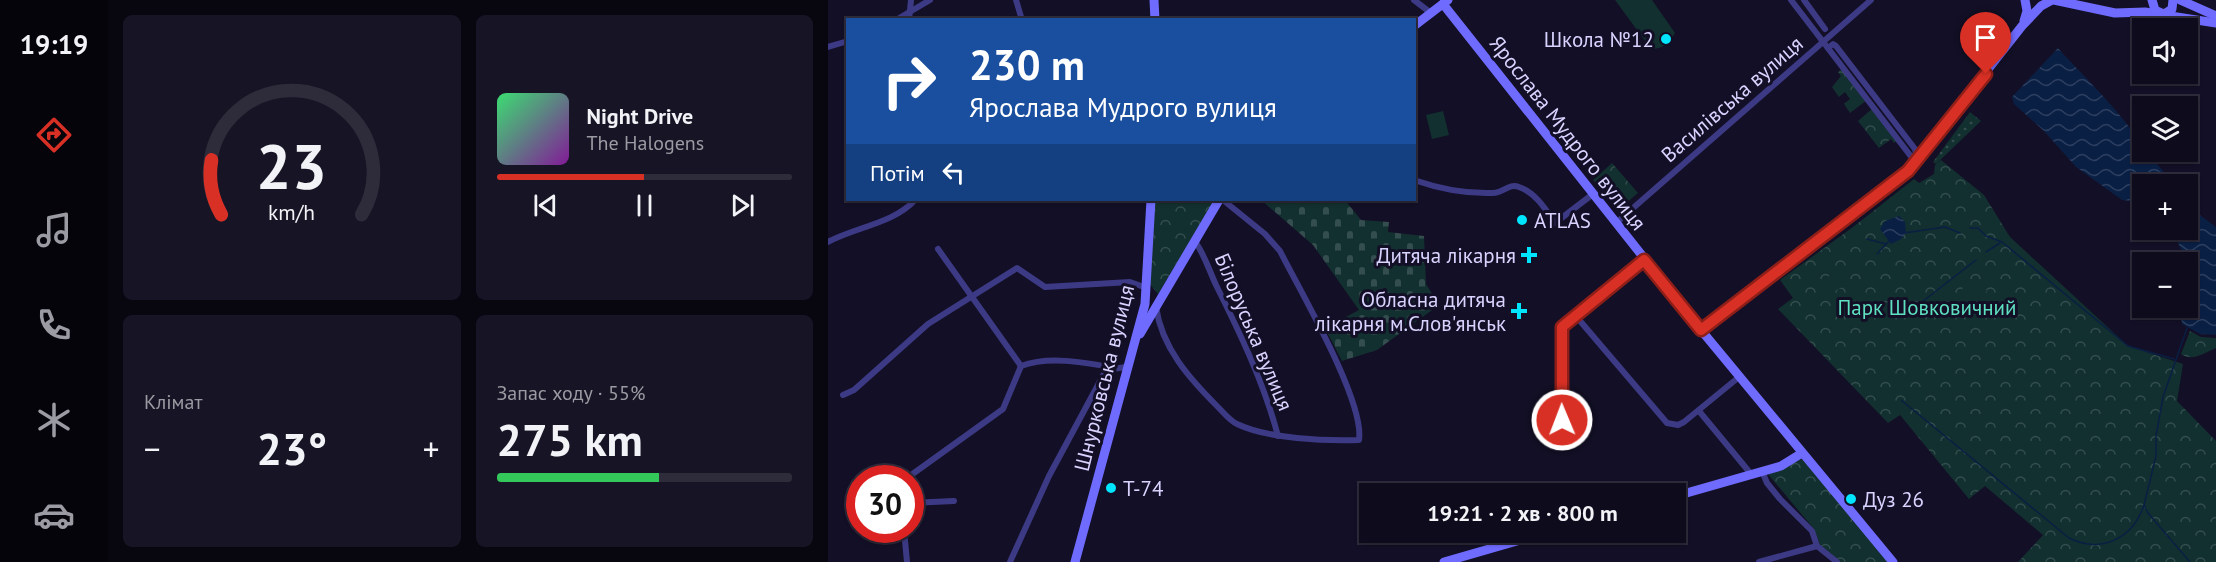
<!DOCTYPE html>
<html lang="uk">
<meta charset="utf-8">
<style>
body{margin:0;font-family:"PT Sans",sans-serif;background:#171425;color:#f1f3f6;height:100vh;display:flex;flex-direction:column;font-size:22px;white-space:nowrap}
*{box-sizing:border-box;margin:0}
p{font-size:20px;color:#9b9ba3}
.icon{flex:none;width:33px;height:33px;fill:none;stroke:currentColor;stroke-width:2;stroke-linecap:round;stroke-linejoin:round}
.map{position:relative;flex:1;overflow:hidden}
.drawer{display:flex;flex-direction:column;gap:15px;padding:15px;background:#08060f;width:720px}
.drawer>*{flex:none}
.guide{position:absolute;left:18px;top:18px;width:570px;height:183px;border-radius:0px;box-shadow:0 2px 4px #0004,0 0 0 2px #2e2b3b;background:#1a4fa0;color:#fff;overflow:hidden}
.buttons{position:absolute;left:1304px;top:18px;display:grid;gap:12px}
.buttons a{display:grid;place-items:center;width:66px;height:66px;border-radius:0px;background:#0e0b1c;box-shadow:0 2px 4px #0004,0 0 0 2px #2e2b3b;font-size:30px}
.speed{position:absolute;left:18px;top:465px;display:flex;gap:12px;font-size:30px;font-weight:700;text-align:center}
.speed>*{display:grid;place-content:center;width:78px;height:78px;border-radius:50%;background:#0e0b1c;box-shadow:0 2px 4px #0004,0 0 0 2px #2e2b3b;line-height:1}
.speed .limit{border:9px solid #d22;background:#fff;color:#111}
.pin{position:absolute;display:grid;place-items:center;width:51px;height:51px;color:#fff;margin:-62px -26px;border-radius:50% 50% 50% 0;rotate:-45deg;box-shadow:0 0 6px #0007}
.pin .icon{rotate:45deg}
.me{position:absolute;width:66px;margin:-33px;rotate:359deg;stroke-linejoin:round;filter:drop-shadow(0 0 4px #0008)}
.turn{display:flex;align-items:center;gap:21px;height:126px;padding:0 24px;font-size:27px}
.turn .icon{width:78px;height:78px;stroke-width:2.5}
.turn b{display:block;font-size:42px;line-height:51px}
.then{display:flex;align-items:center;height:57px;padding:0 24px;background:#0003;gap:12px;font-size:22px}
.big{font-size:45px;font-weight:800;line-height:1.1}
.drawer .tile{flex:1;display:flex;flex-direction:column;justify-content:center;gap:9px;min-width:0;padding:0 21px;border-radius:9px;background:#171425}
.drawer .dial{align-items:center;gap:0}
.dial svg{height:156px;overflow:visible;fill:none;stroke:#2e2b3b;stroke-width:7;stroke-linecap:round;text-anchor:middle}
.dial text{fill:#f1f3f6;stroke:none}
.song{display:flex;align-items:center;gap:18px}
.cover{width:72px;height:72px;border-radius:9px;background:linear-gradient(135deg,hsl(140 70% 55%),hsl(290 70% 35%))}
.played{height:6px;border-radius:3px;background:linear-gradient(90deg,#d93025 50%,#2e2b3b 50%)}
.keys{display:flex;justify-content:space-around;direction:ltr}
.heat{display:flex;justify-content:space-between;align-items:center;font-size:33px;direction:ltr}
.charge{height:9px;border-radius:4px;background:linear-gradient(90deg,#34c759 55%,#2e2b3b 0)}
.drawer .tiles{flex:1;display:grid;gap:15px;grid-template-columns:repeat(2,1fr)}
.trip{position:absolute;left:531px;top:483px;width:327px;height:60px;border-radius:0px;background:#0e0b1c;box-shadow:0 2px 4px #0004,0 0 0 2px #2e2b3b;font-weight:800;line-height:60px;text-align:center}
main{display:flex;flex:1;min-height:0}
.dock{display:flex;flex-direction:column;width:108px;justify-content:space-around;align-items:center;background:#06040b;color:#9b9ba3}
.dock .icon{width:42px;height:42px}
.dock .active{color:#d93025}
.dock b{font-size:27px;color:#f1f3f6}
.map>svg:first-child{display:block}
.grass{fill:url(#grass-dots)}
.cemetery{fill:url(#cemetery-stones)}
.park{fill:url(#park-crowns)}
.pitch{fill:#12302f}
.water{fill:url(#water-waves)}
.lines{fill:none;stroke-linecap:round;stroke-linejoin:round}
.stream{stroke:#0a1f44;stroke-width:1.5}
.street{stroke:#3d3a85;stroke-width:6}
.secondary{stroke:#6f6bff;stroke-width:9}
.route-casing{stroke:#8d1f18;stroke-width:15}
.route{stroke:#d93025;stroke-width:10}
.poi-dot{fill:#00e5ff;stroke:#130f26;stroke-width:2}
.labels{text-anchor:middle;dominant-baseline:central;stroke-width:6;stroke-linejoin:round;paint-order:stroke}
.poi-label{font-size:21px;fill:#d9d4ff;stroke:#130f26;text-anchor:end}
.street-label{font-size:21px;fill:#d9d4ff;stroke:#130f26}
.park-label{font-size:21px;fill:#5fe0c0;stroke:#130f26}
</style>
<main>
<nav class="dock">
<b>19:19</b>
<svg class="icon active" aria-label="directions" viewBox="0 0 24 24"><path d="M12 3l9 9-9 9-9-9zM9 14v-3h6M13 9l2 2-2 2"/></svg>
<svg class="icon" aria-label="music" viewBox="0 0 24 24"><path d="M9 18V5l10-2v13"/><circle cx="6" cy="18" r="3"/><circle cx="16" cy="16" r="3"/></svg>
<svg class="icon" aria-label="phone" viewBox="0 0 24 24"><path d="M5 4h4l2 5-3 2q2 4 5 5l2-3 5 2v4C11 20 4 13 5 4z"/></svg>
<svg class="icon" aria-label="climate" viewBox="0 0 24 24"><path d="M12 3v18M4 7l16 10M4 17L20 7"/></svg>
<svg class="icon" aria-label="car" viewBox="0 0 24 24"><path d="M5 17H2v-5l4-1 3-4h7l3 4 3 1v5h-3M9 17h6M6 11h13"/><circle cx="7" cy="17" r="2"/><circle cx="17" cy="17" r="2"/></svg>
</nav>
<section class="drawer">
<div class="tiles">
<div class="tile dial"><svg viewBox="0 0 100 80">
<path d="M14 69A42 42 0 1 1 86 69"/>
<path d="M14 69A42 42 0 0 1 9 41" stroke="#d93025"/>
<text x="50" y="56" font-size="32" font-weight="700">23</text>
<text x="50" y="72" font-size="11">km/h</text>
</svg></div>
<div class="tile">
<div class="song"><i class="cover"></i><div><b>Night Drive</b><p>The Halogens</p></div></div>
<div class="played"></div>
<div class="keys"><svg class="icon" aria-label="previous" viewBox="0 0 24 24"><path d="M18 5L8 12l10 7zM5 5v14"/></svg><svg class="icon" aria-label="pause" viewBox="0 0 24 24"><path d="M8 5v14M16 5v14"/></svg><svg class="icon" aria-label="next" viewBox="0 0 24 24"><path d="M6 5l10 7-10 7zM19 5v14"/></svg></div>
</div>
<div class="tile"><p>Клімат</p>
<div class="heat"><a>−</a><b class="big">23°</b><a>+</a></div>
</div>
<div class="tile"><p>Запас ходу · 55%</p><b class="big">275 km</b><div class="charge"></div></div>
</div>
</section>
<div class="map">
<svg width="1388" height="562" viewBox="0 0 1388 562">
<defs>
<pattern id="grass-dots" width="8" height="8" patternUnits="userSpaceOnUse" patternTransform="scale(1.5)"><rect width="8" height="8" fill="#12302f"/><path d="M2 2h.1M6 6h.1" fill="none" stroke="#344d4e" stroke-width="1.8" stroke-linecap="round"/></pattern>
<pattern id="cemetery-stones" width="16" height="16" patternUnits="userSpaceOnUse" patternTransform="scale(1.5)"><rect width="16" height="16" fill="#12302f"/><path d="M2 7V4a2 2 0 0 1 4 0v3zM10 15v-3a2 2 0 0 1 4 0v3z" fill="#344d4e"/></pattern>
<pattern id="park-crowns" width="20" height="18" patternUnits="userSpaceOnUse" patternTransform="scale(1.5)"><rect width="20" height="18" fill="#12302f"/><path d="M2 6a3 3 0 1 1 6 0M12 15a3 3 0 1 1 6 0" fill="none" stroke="#344d4e"/></pattern>
<pattern id="water-waves" width="16" height="10" patternUnits="userSpaceOnUse" patternTransform="scale(1.5)"><rect width="16" height="10" fill="#0a1f44"/><path d="M0 5q4-4 8 0t8 0" fill="none" stroke="#2d3f60"/></pattern>
</defs>
<rect width="100%" height="100%" fill="#130f26"/>
<!-- grass -->
<path class="grass" d="M1142 112 1153 121 1108 164 1105 162Z"/>
<!-- cemetery -->
<path class="cemetery" d="M433 200H517L533 220 561 222 560 232 596 236 598 284 611 305 549 350 514 361 497 328 531 310 485 245Z"/>
<!-- park -->
<g class="park">
<path d="M1015 68 1039 100 1022 113 1016 104 1022 99 1017 92 1011 97 1004 87 1013 76 1010 72Z"/>
<path d="M1045 108 1070 140 1066 143 1063 139 1051 148 1030 121Z"/>
<path d="M1113 160 1156 195 1182 237 1300 346 1355 364 1349 401 1388 441V562H1190L1215 535 1157 486 1141 499 1072 415 1060 423 950 309 965 298 952 280 1025 227 1086 179 1091 183 1106 174 1107 165Z"/>
<path d="M784 163 810 193 790 210 765 180Z"/>
<path d="M327 200H387L330 294 321 283Z"/>
<path d="M1362 331 1373 337 1388 338V348C1376 353 1364 362 1353 354Z"/>
<path d="M974 459 979 464 1061 562H1013L992 545 986 529 939 473Z"/>
</g>
<!-- pitch -->
<g class="pitch">
<path d="M787 0H824L847 33C841 43 835 49 823 49Z"/>
<path d="M615 111 621 135 604 139 598 115Z"/>
<path d="M1015 269 1022 283 1001 294 994 280Z"/>
<path d="M1148 277 1159 291 1132 315 1120 301Z"/>
</g>
<!-- water -->
<g class="water">
<path d="M1230 48C1246 67 1314 131 1314 152H1319L1346 184H1314V202L1294 200 1248 167 1216 131 1186 104 1184 97Z"/>
<path d="M1359 197 1369 213 1388 227V335L1372 334 1354 324 1352 308H1359C1359 274 1361 259 1343 230H1359Z"/>
<path d="M1071 216 1077 222 1078 233 1073 239 1063 244 1052 229 1057 221Z"/>
</g>
<g class="lines">
<!-- stream -->
<g class="stream">
<path d="M1142 228H1150L1158 236 1174 242 1300 346 1346 359"/>
<path d="M1076 233 1117 227 1132 233"/>
<path d="M1039 239 1058 244"/>
<path d="M1158 252 1172 243"/>
<path d="M1049 254 1061 241"/>
<path d="M1090 305 1148 260"/>
<path d="M1081 311 1085 308"/>
<path d="M1359 328 1335 397 1328 436V456L1316 505 1320 513 1362 562"/>
<path d="M1073 400 1241 538C1274 554 1305 538 1316 505"/>
</g>
<!-- street -->
<g class="street">
<path d="M188 0 194 20"/>
<path d="M586 0 603 13"/>
<path d="M963 0 1088 163"/>
<path d="M976 0 997 29"/>
<path d="M68 20 102 0"/>
<path d="M81 20 83 0"/>
<path d="M0 47 20 41"/>
<path d="M1000 48 1005 44 1008 46 1087 149 1088 154 1084 158"/>
<path d="M586 180C612 189 638 194 665 193 675 193 681 183 691 187 708 193 718 210 727 223L765 194"/>
<path d="M788 223 1043 0"/>
<path d="M0 242C27 227 65 224 87 200"/>
<path d="M368 243C377 256 381 270 388 285 412 333 436 383 450 436"/>
<path d="M110 249 193 366C220 356 254 362 282 367"/>
<path d="M816 260 747 315 839 423 850 425 856 422 911 377"/>
<path d="M328 307C334 348 361 378 389 406 395 412 402 421 409 424 440 439 497 441 531 440 537 401 471 289 452 251L437 234 395 200"/>
<path d="M15 395 26 390 100 324 189 268 217 287 302 282 316 287 318 285"/>
<path d="M871 411 923 474"/>
<path d="M734 420V327L747 315"/>
<path d="M934 471 939 483 952 499 984 531 989 546 1009 562"/>
<path d="M79 478 175 409 193 366"/>
<path d="M82 503 126 501"/>
<path d="M76 530 79 562"/>
<path d="M182 562 221 476 278 370 298 367"/>
<path d="M931 562 989 546"/>
</g>
<!-- secondary -->
<g class="secondary">
<path d="M326 0 327 20"/>
<path d="M1226 0 1287 13 1317 12 1388 23"/>
<path d="M1324 0 1327 10 1336 14 1344 9 1345 0"/>
<path d="M1352 0 1388 16"/>
<path d="M615 4 873 330 1065 562"/>
<path d="M1196 21 1199 11 1197 0"/>
<path d="M586 26 620 0"/>
<path d="M873 330 1080 171 1194 26 1213 6 1224 0"/>
<path d="M312 334 391 200"/>
<path d="M848 496 953 466 974 453"/>
<path d="M247 562 317 304 323 200"/>
<path d="M616 562 720 532"/>
</g>
</g>
<g class="lines">
<defs>
<path id="route" d="M734 420V327L816 260 873 330 1080 171 1158 74"/>
</defs>
<!-- route casing -->
<use href="#route" class="route-casing"/>
<!-- route -->
<use href="#route" class="route"/>
</g>
<!-- markers -->
<g class="poi-dot">
<circle cx="838" cy="39" r="6"/>
<circle cx="694" cy="220" r="6"/>
<path d="M698 246h6v6h6v6h-6v6h-6v-6h-6v-6h6z"/>
<path d="M688 302h6v6h6v6h-6v6h-6v-6h-6v-6h6z"/>
<circle cx="283" cy="488" r="6"/>
<circle cx="1023" cy="499" r="6"/>
</g>
<g class="labels">
<!-- poi labels -->
<g class="poi-label">
<text x="826" y="39">Школа №12</text>
<text x="706" y="220" text-anchor="start">ATLAS</text>
<text x="688" y="255">Дитяча лікарня</text>
<text x="678" y="299">Обласна дитяча<tspan x="678" dy="24">лікарня м.Слов'янськ</tspan></text>
<text x="295" y="488" text-anchor="start">Т-74</text>
<text x="1035" y="499" text-anchor="start">Дуз 26</text>
</g>
<!-- street labels -->
<g class="street-label">
<text transform="translate(904 99) rotate(-41)">Василівська вулиця</text>
<text transform="translate(740 133) rotate(52)">Ярослава Мудрого вулиця</text>
<text transform="translate(426 332) rotate(67)">Білоруська вулиця</text>
<text transform="translate(276 378) rotate(-76)">Шнурковська вулиця</text>
</g>
<!-- park labels -->
<g class="park-label">
<text x="1099" y="307">Парк Шовковичний</text>
</g>
</g>
</svg>
<div class="buttons">
<a><svg class="icon" aria-label="sound" viewBox="0 0 24 24"><path d="M4 9h4l5-4v14l-5-4H4zM17 9q2 3 0 6"/></svg></a>
<a><svg class="icon" aria-label="layers" viewBox="0 0 24 24"><path d="M12 4l9 5-9 5-9-5zM3 14l9 5 9-5"/></svg></a>
<a>+</a>
<a>−</a>
</div>
<div class="speed"><div class="limit">30</div></div>
<div class="pin" style="left:1158px;top:74px;background:#d93025"><svg class="icon" aria-label="arrive" viewBox="0 0 24 24"><path d="M6 21V4h12l-3 4 3 4H6"/></svg></div>
<svg class="me" style="left:734px;top:420px" viewBox="-20 -20 40 40"><circle r="17" fill="#d93025" stroke="#fff" stroke-width="3"/><path d="M0-11L8 9 0 5-8 9z" fill="#fff"/></svg>
<div class="trip">19:21 · 2 хв · 800 m</div>
<div class="guide">
<div class="turn"><svg class="icon" aria-label="right" viewBox="0 0 24 24"><path d="M7 20v-9h11M14 6l5 5-5 5"/></svg><div><b>230 m</b>Ярослава Мудрого вулиця</div></div>
<div class="then">Потім<svg class="icon" aria-label="left" viewBox="0 0 24 24"><path d="M17 20v-9H6M10 6l-5 5 5 5"/></svg></div>
</div>
</div>
</main>
